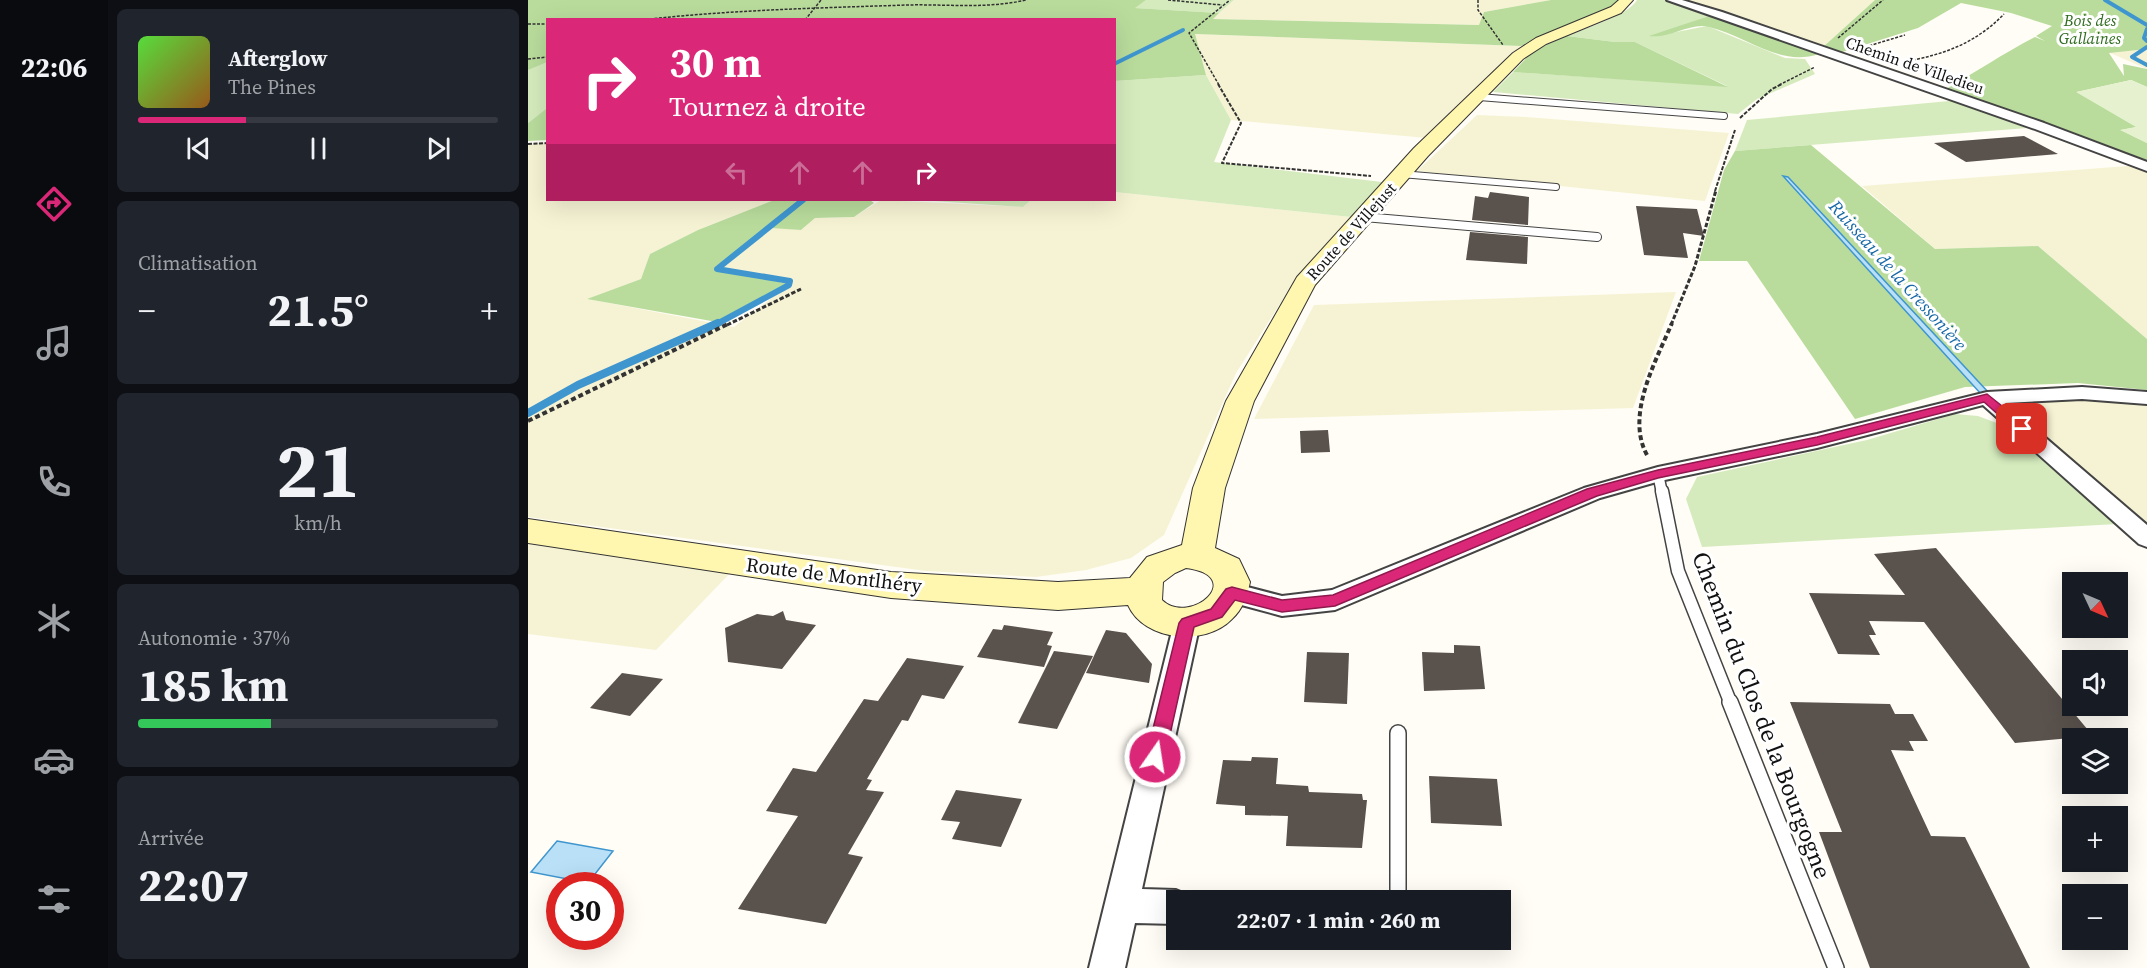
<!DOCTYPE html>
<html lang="fr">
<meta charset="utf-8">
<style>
body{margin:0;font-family:"Source Serif 4",serif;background:#20242c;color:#f1f3f6;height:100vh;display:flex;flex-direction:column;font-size:22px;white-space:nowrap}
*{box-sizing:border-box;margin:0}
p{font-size:20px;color:#9ea1a6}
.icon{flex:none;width:33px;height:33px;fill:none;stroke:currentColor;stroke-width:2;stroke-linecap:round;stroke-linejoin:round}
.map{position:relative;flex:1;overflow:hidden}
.sheet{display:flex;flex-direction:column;gap:9px;padding:9px;background:#0d0f14;width:420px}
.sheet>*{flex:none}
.banner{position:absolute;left:18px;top:18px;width:570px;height:183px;border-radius:0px;box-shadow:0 6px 24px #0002;background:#db2777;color:#fff;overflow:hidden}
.needle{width:39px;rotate:134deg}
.controls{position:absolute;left:1534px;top:572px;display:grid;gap:12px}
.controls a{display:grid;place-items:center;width:66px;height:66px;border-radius:0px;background:#171b24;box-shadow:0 6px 24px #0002;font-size:30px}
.speed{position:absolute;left:18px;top:872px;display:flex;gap:12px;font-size:30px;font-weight:700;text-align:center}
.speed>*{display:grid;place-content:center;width:78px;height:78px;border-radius:50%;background:#171b24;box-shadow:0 6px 24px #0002;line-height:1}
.speed .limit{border:9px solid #d22;background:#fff;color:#111}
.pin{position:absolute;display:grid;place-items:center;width:51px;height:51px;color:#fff;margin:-26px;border-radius:12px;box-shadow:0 3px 9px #0006}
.me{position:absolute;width:66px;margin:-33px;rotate:13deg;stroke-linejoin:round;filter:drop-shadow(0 0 4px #0008)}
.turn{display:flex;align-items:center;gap:21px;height:126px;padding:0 24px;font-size:27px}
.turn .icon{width:78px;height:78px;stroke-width:2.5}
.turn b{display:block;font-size:42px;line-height:51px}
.lanes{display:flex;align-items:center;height:57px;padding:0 24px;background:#0003;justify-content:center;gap:30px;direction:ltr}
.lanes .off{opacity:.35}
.big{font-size:45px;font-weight:700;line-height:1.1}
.sheet .card{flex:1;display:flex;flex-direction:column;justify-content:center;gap:9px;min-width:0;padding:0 21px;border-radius:9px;background:#20242c}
.sheet .dial{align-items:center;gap:0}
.dial b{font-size:78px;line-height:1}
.song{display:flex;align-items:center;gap:18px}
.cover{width:72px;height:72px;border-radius:9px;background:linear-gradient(135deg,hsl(110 70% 55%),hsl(30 70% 35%))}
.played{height:6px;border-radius:3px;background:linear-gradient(90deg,#db2777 30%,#363941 30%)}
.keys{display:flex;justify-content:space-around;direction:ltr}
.heat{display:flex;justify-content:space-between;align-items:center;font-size:33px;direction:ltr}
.charge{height:9px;border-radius:4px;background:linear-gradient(90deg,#34c759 37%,#363941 0)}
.trip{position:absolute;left:638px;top:890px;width:345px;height:60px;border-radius:0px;background:#171b24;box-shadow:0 6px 24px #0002;font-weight:700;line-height:60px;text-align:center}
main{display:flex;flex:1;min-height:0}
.tabs{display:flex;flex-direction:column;width:108px;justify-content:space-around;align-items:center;background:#090b0e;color:#9ea1a6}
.tabs .icon{width:42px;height:42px}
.tabs .active{color:#db2777}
.tabs b{font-size:27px;color:#f1f3f6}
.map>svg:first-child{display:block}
.farmland{fill:#f6f3d4}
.green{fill:#d5ebbd}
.forest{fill:#b9dc9c}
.pitch{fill:#e6f2cf}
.water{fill:#b9e0f7;stroke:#3f96cf;stroke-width:1.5}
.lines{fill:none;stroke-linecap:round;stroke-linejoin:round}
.stream-far2{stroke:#3f96cf;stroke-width:4}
.stream-far1{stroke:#3f96cf;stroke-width:6}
.stream{stroke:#3f96cf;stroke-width:8}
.building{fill:#5a524d}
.lane-far4-casing{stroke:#444;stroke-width:8}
.lane-far3-casing{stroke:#444;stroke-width:10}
.lane-far2-casing{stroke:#444;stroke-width:13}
.lane-far1-casing{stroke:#444;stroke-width:15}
.lane-casing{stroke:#444;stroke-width:18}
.street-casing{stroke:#444;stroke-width:4}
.secondary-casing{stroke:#333;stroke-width:2}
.path-far3{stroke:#333;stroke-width:1.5;stroke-dasharray:3 1.5;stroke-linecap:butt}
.path-far2{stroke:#333;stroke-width:2;stroke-dasharray:4 1.5;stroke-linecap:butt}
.path-far1{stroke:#333;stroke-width:3;stroke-dasharray:4.5 2;stroke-linecap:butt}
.path{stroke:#333;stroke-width:4;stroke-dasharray:5 3;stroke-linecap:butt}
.lane-far4{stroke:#fff;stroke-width:6}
.lane-far3{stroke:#fff;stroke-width:8}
.lane-far2{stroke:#fff;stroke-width:10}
.lane-far1{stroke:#fff;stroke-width:12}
.lane{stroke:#fff;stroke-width:15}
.street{fill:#fff;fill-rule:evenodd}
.secondary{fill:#fff6b0;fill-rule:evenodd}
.route{fill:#db2777;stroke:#8e194d;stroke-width:1.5}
.labels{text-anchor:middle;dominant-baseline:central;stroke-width:6;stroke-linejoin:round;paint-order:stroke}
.far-park-label{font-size:16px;font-style:italic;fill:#2f6b1f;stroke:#fff}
.far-street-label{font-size:16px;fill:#111;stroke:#fff}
.far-water-label{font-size:18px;font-style:italic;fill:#1768a6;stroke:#fff}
.street-label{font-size:20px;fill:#111;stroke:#fff}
.near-street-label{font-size:24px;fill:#111;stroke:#fff}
</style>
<main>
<nav class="tabs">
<b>22:06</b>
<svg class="icon active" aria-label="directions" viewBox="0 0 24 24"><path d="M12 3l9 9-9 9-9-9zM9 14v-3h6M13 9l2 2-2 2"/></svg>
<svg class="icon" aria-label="music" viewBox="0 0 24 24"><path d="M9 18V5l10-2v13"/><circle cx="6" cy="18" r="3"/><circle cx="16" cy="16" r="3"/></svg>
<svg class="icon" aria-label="phone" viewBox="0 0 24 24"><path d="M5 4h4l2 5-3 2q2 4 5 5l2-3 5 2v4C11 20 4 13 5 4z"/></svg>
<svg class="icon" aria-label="climate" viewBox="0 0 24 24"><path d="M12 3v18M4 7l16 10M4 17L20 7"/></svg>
<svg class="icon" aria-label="car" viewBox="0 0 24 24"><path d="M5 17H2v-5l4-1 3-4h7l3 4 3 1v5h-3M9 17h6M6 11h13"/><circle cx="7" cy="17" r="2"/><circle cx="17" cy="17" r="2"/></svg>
<svg class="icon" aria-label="filters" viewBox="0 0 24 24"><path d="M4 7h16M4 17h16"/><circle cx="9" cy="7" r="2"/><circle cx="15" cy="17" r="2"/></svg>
</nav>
<section class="sheet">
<div class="card">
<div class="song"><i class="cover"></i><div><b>Afterglow</b><p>The Pines</p></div></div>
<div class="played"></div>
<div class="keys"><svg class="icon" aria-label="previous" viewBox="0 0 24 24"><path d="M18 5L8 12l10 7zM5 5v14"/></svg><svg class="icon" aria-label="pause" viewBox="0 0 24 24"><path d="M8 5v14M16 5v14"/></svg><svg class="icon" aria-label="next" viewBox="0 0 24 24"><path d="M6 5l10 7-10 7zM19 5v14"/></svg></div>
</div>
<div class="card"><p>Climatisation</p>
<div class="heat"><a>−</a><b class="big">21.5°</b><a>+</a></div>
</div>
<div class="card dial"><b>21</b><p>km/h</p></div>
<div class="card"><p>Autonomie · 37%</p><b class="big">185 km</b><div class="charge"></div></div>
<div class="card"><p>Arrivée</p><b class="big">22:07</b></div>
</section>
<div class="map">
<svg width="1619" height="968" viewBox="0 0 1619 968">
<rect width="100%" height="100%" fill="#fffdf5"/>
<!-- farmland -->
<g class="farmland">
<path d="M706 0H1023L956 12 952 25 684 19Z"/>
<path d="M1151 0H1347L1294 48 1218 19Z"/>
<path d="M666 34 993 46 898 138 703 120 678 75Z"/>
<path d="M1619 49V69L1580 52Z"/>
<path d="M949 115 998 117 1201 133 1177 201 889 171Z"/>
<path d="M19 142 20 200H246L170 230 122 254 113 279 60 299 206 327 261 285 190 270 243 227 273 230 287 218 326 217 353 200 495 207 503 200H586L587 192 823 217 773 271 708 373 636 535 603 558 558 570 508 577 398 571 0 517V144Z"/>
<path d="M1613 165 1619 168V339L1510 246 1407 249 1334 186Z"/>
<path d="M1148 292 1105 408 726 419 786 305Z"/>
<path d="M1543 400 1619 404V530L1482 410 1497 401Z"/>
<path d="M0 541 204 571 128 650 0 634Z"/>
</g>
<!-- green -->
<g class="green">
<path d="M618 0H706L691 13 606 8Z"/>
<path d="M1109 0H1138L1184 15 1123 37 1179 26 1257 58 1277 59 1287 74 1229 99 1210 114 965 92 985 72 1199 86 1107 42H1087L1039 36C1055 29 1101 15 1109 0Z"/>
<path d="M14 62H19V108L0 123V70Z"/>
<path d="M678 75 703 120 686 162 854 182 823 217 587 192V81Z"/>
<path d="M1432 100 1512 127 1207 151 1219 120Z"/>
<path d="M392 200H503L495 207Z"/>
<path d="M1427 414 1450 416 1474 425 1589 524 1174 547 1158 499 1169 477 1339 440Z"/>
</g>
<!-- forest -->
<g class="forest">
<path d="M0 0H618L607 8 691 13 685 19 951 25 956 12 1023 0H1092L1082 9 993 46 667 34 678 75 587 81 586 20H20L19 62 0 70Z"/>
<path d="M1347 0H1619V49L1581 53 1596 76 1595 64 1619 69V87L1603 80 1549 92 1609 127 1593 130 1619 143V160L1418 89C1448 72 1476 53 1507 37L1517 41 1508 36 1524 26 1483 13 1433 3 1390 28 1311 53 1294 48Z"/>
<path d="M1184 15 1208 21 1291 54C1250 67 1220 36 1181 27 1162 22 1140 40 1121 36Z"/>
<path d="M1039 36 1087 42H1107L1200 87 985 72 1006 50Z"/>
<path d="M19 108V140L0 141V123Z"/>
<path d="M1283 145 1407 249 1510 246 1619 339V390L1550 383 1437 387 1327 419 1219 261H1171L1196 170 1207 151Z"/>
<path d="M246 200H342L346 203 326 217 287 218 273 230 243 228 192 269 260 284 189 322 59 299 113 279 122 254 170 230Z"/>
</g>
<!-- pitch -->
<path class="pitch" d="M1603 80 1619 87V143L1592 130 1608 127 1548 92Z"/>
<!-- water -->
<g class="water">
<path d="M1255 176 1260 177 1461 393 1453 394Z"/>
<path d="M29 841 85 851 60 883 3 872Z"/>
</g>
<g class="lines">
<!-- stream-far2 -->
<g class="stream-far2">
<path d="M1577 0 1619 25"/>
<path d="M1619 29 1616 38 1619 41"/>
<path d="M1619 47 1604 57 1619 65"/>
<path d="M586 64 655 30"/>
</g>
<!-- stream-far1 -->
<path class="stream-far1" d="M187 325 261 285 262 281 189 269 275 200"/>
<!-- stream -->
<path class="stream" d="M0 413 50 385 190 323"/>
</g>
<!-- building -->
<g class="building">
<path d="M1496 136 1530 154 1438 162 1406 143Z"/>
<path d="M962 192 1001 197 1000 225 944 220 947 196 960 198Z"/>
<path d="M1108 206 1169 209 1176 236 1155 233 1160 258 1116 255Z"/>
<path d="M942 232 1000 237 999 264 938 260Z"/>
<path d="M800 430 802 452 773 453 772 431Z"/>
<path d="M1408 548 1565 736 1487 743 1396 622 1341 621 1348 635H1341L1352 655 1310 654 1281 593 1377 595 1346 554Z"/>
<path d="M255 611 258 620 288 625 254 669 200 662 197 628 229 614 245 616Z"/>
<path d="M476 625 525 632 519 645 524 646 516 667 449 657 465 629 474 630Z"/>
<path d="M578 630 598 633 624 664 621 683 558 673Z"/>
<path d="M926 645 952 646 957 689 896 691 894 652 926 653Z"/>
<path d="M526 651 565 656 529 729 490 723Z"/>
<path d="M779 652 821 653 819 704 776 702Z"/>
<path d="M379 658 436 666 416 699 394 695 380 721 374 720 339 779 344 780 338 790 356 792 320 854 335 857 298 924 210 909 270 816 238 811 265 768 288 772 336 699 350 701Z"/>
<path d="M94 673 135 679 102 716 62 708Z"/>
<path d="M1262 702 1362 704 1367 714H1385L1400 741H1381L1386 751 1363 750 1403 836 1437 837 1502 968H1342L1291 832H1314Z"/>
<path d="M724 757 750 758 748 784 780 786 781 792 834 794 835 800H839L834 848 758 846 760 816 717 815V806L688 804 695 760 723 761Z"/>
<path d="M901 776 969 779 974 826 903 823Z"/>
<path d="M428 790 494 799 473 847 424 839 432 822 413 820Z"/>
</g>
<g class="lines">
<defs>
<g id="lane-far4">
<path d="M951 97 1196 116"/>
<path d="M873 174 1028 187"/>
</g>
<path id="lane-far3" d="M836 217 1069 237"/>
<path id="lane-far2" d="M1130 474 1134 493"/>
<path id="lane-far1" d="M1134 491 1150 571 1203 704"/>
<g id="lane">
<path d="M1202 702 1308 968"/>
<path d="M870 733V900"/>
</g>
<g id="street">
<path d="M1139 0H1154L1194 12 1516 123 1619 162V171L1507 129Z"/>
<path d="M1554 387 1619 392V404L1554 399 1477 403 1619 525V547L1611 544 1455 405 1289 448 1132 481 1072 498 807 610 754 616 695 600 691 593 695 586 704 583 754 596 804 590 1056 488 1130 467 1289 434 1459 392Z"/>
<path d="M659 613 668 616 672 623 614 889 648 890 660 895 662 900H648V924L607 923 597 968H561L646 623 650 616Z"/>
</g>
<path id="secondary" d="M1091 0H1105L1093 13 1018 44 995 59 900 156 787 285 726 401 697 488 687 548 711 559 722 582C719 596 715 609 704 619 677 647 616 641 600 605L530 610 363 598 0 543V519L363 572 530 582 602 578 619 557 654 545 665 488 698 401 769 277 886 148 985 53 1008 38 1083 7ZM658 568C720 576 662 627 634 600L635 582 647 573Z"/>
</defs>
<!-- lane-far4 casing -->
<use href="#lane-far4" class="lane-far4-casing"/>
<!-- lane-far3 casing -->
<use href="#lane-far3" class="lane-far3-casing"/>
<!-- lane-far2 casing -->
<use href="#lane-far2" class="lane-far2-casing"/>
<!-- lane-far1 casing -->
<use href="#lane-far1" class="lane-far1-casing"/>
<!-- lane casing -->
<use href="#lane" class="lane-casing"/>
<!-- street casing -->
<use href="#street" class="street-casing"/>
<!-- secondary casing -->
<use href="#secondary" class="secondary-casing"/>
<!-- path-far3 -->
<g class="path-far3">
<path d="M640 0 694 5"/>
<path d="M950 0V10L975 45"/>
<path d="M113 20C201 10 290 8 379 5 419 4 459 9 498 0"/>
<path d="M277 20 293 0"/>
<path d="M0 24H20"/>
<path d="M1310 38 1355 0"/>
<path d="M1337 47 1377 35"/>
<path d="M0 59 20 57"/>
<path d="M1380 61C1418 54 1449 42 1476 14"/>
<path d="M691 85 661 33 702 0"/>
<path d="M1251 85 1287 67"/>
</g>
<!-- path-far2 -->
<g class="path-far2">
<path d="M690 84 713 123 694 163 843 176"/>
<path d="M1212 118 1244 89 1254 84"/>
<path d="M0 144 20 143"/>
<path d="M1187 191 1207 130"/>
</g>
<!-- path-far1 -->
<g class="path-far1">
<path d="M199 325 273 289"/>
<path d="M1143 325 1167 266 1188 190"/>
</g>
<!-- path -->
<g class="path">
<path d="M0 421 202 323"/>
<path d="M1119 455C1097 415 1128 361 1144 323"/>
</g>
<!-- lane-far4 -->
<use href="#lane-far4" class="lane-far4"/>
<!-- lane-far3 -->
<use href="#lane-far3" class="lane-far3"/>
<!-- lane-far2 -->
<use href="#lane-far2" class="lane-far2"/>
<!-- lane-far1 -->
<use href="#lane-far1" class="lane-far1"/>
<!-- lane -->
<use href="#lane" class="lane"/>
<!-- street -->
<use href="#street" class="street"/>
<!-- secondary -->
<use href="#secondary" class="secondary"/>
</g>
<!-- route -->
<path class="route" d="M1459 394 1499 426V432H1490L1456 402 1289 445 1130 478 1069 496 807 606 754 612 707 600 694 617 666 627 637 757 634 763 627 765 621 763 618 757 651 623 654 619 683 609 698 589 704 587 754 600 805 595 1059 489 1130 470 1289 437Z"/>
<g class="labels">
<!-- far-park labels -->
<g class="far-park-label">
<text x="1562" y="20">Bois des<tspan x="1562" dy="18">Gallaines</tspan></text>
</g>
<!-- far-street labels -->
<g class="far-street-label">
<text transform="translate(1387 65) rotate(19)">Chemin de Villedieu</text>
<text transform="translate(823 231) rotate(-48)">Route de Villejust</text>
</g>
<!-- far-water labels -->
<g class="far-water-label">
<text transform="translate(1370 275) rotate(48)">Ruisseau de la Cressonière</text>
</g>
<!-- street labels -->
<g class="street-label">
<text transform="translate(306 575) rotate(7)">Route de Montlhéry</text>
</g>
<!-- near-street labels -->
<g class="near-street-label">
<text transform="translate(1234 715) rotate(69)">Chemin du Clos de la Bourgogne</text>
</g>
</g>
</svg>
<div class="controls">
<a><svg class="needle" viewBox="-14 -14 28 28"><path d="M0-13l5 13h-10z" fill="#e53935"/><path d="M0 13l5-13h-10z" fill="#9ea1a6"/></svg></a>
<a><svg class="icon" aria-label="sound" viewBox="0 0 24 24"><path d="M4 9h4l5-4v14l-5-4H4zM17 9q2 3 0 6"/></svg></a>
<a><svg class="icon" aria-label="layers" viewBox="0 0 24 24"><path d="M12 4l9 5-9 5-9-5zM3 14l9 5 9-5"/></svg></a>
<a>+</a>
<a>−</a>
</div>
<div class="speed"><div class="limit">30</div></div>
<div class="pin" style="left:1494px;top:429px;background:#d93025"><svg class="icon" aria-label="arrive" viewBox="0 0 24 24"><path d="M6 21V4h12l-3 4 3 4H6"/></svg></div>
<svg class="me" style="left:627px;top:757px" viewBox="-20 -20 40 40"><circle r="17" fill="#db2777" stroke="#fff" stroke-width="3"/><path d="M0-11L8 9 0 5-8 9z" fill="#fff"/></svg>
<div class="trip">22:07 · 1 min · 260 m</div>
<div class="banner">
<div class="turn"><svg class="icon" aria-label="right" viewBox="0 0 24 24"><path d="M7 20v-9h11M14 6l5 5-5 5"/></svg><div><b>30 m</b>Tournez à droite</div></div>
<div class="lanes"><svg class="icon off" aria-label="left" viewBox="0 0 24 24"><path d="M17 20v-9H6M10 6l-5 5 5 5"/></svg><svg class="icon off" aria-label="ahead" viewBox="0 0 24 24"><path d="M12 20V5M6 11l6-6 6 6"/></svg><svg class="icon off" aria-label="ahead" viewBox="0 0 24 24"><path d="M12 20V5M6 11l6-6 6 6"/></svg><svg class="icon" aria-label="right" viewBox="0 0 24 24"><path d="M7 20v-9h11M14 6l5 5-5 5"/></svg></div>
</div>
</div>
</main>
